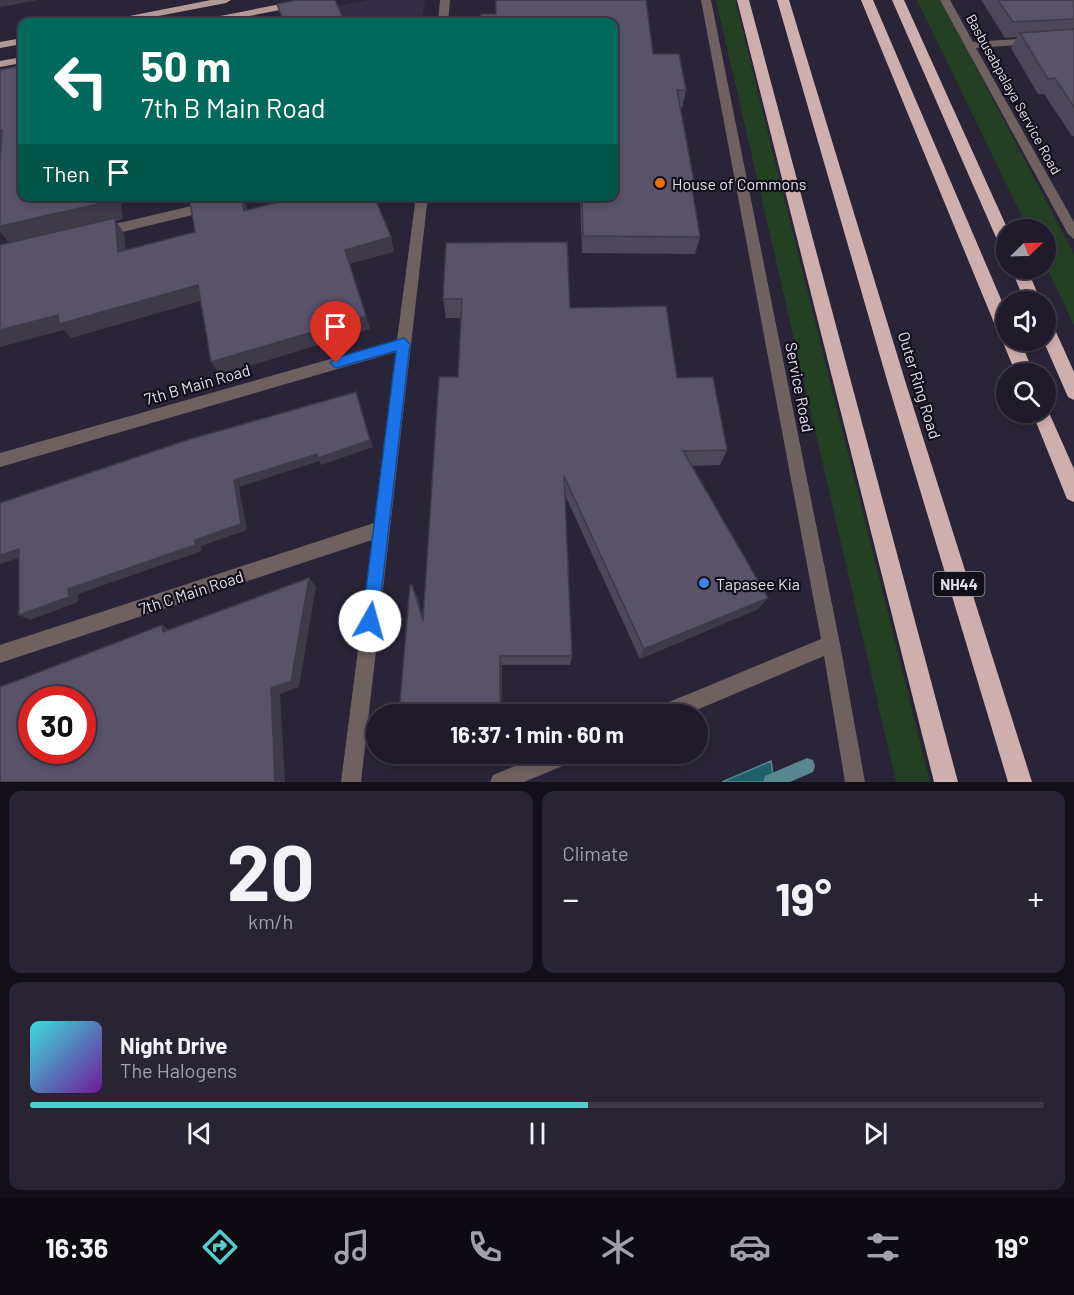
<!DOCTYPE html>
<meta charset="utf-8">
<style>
body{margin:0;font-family:Barlow,sans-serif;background:#282433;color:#f1f3f6;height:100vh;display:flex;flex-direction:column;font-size:22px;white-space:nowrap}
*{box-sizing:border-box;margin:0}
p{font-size:20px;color:#a2a1a9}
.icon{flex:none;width:33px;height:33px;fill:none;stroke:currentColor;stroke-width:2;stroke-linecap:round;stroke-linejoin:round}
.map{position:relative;height:782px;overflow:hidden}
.side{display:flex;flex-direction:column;gap:9px;padding:9px;background:#120f18;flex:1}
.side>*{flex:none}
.top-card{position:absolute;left:18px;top:18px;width:600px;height:183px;border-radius:12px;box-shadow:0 3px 9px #0003,0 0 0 2px #3d3947;background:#00695c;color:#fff;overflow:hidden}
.needle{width:39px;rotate:67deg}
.controls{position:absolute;left:996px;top:219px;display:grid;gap:12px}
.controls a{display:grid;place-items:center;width:60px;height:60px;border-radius:50%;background:#201b2b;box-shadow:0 3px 9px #0003,0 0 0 2px #3d3947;font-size:30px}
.speed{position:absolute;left:18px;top:686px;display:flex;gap:12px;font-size:30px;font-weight:700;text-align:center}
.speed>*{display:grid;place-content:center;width:78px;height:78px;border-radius:50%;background:#201b2b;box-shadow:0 3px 9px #0003,0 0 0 2px #3d3947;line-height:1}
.speed .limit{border:9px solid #d22;background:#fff;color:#111}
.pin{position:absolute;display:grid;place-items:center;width:51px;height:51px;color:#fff;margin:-62px -26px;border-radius:50% 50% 50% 0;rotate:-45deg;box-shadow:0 0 6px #0007}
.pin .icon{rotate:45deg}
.me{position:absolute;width:66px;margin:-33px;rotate:7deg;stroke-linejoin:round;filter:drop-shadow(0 0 4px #0008)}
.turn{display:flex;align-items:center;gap:21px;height:126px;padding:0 24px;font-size:27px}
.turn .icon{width:78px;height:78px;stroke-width:2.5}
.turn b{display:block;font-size:42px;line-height:51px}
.then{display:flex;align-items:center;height:57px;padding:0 24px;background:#0003;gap:12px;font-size:22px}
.big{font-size:45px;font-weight:700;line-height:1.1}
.side .tile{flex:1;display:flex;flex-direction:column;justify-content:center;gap:9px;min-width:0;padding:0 21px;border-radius:12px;background:#282433}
.side .dial{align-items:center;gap:0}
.dial b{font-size:78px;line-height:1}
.song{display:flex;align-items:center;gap:18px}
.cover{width:72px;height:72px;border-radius:9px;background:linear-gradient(135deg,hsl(180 70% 55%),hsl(280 70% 35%))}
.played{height:6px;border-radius:3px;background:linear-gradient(90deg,#52cdcc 55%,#3d3947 55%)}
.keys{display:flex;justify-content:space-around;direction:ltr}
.heat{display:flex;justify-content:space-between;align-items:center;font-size:33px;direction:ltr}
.side .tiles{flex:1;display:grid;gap:9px;grid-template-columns:1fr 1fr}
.tile:last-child{grid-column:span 2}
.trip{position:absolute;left:366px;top:704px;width:342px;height:60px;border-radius:30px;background:#201b2b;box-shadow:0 3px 9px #0003,0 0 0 2px #3d3947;font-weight:700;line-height:60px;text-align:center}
.tab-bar{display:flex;height:96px;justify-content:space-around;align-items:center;background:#0d0b11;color:#a2a1a9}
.tab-bar .icon{width:42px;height:42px}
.tab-bar .on{color:#52cdcc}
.tab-bar b{font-size:27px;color:#f1f3f6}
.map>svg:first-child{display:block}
.built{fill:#342d46}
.green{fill:#234122}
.water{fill:#1d616a;stroke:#588791;stroke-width:1.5}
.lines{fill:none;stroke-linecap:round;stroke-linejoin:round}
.stream{fill:#588791;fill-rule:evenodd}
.minor{fill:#6e6160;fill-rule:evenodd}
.major{fill:#b49997;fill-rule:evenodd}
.highway{fill:#cfafad;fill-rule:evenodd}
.wall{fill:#4d475b}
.shaded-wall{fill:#3e3a4a}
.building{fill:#59536a;stroke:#3e3a4a;stroke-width:1.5;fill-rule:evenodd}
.route{fill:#1a73e8;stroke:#114b97;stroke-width:1.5}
.food-dot{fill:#e8710a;stroke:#120f19;stroke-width:2}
.shop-dot{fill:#3f7fe0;stroke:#120f19;stroke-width:2}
.labels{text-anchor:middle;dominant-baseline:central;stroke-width:4.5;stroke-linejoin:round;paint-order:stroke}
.far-street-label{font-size:14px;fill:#e2dfed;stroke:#120f19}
.shield{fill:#120f19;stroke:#a4a1ad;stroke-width:1.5}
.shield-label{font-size:15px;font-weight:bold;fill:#e2dfed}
.poi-label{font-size:16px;fill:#e2dfed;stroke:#120f19;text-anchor:start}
.street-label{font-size:16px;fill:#e2dfed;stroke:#120f19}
</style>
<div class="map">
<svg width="1074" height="782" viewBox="0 0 1074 782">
<rect width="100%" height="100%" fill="#2a2439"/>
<!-- built -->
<path class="built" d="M367 0H425L422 22H258Z"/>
<!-- green -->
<g class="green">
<path d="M716 0H735L930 782H896Z"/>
<path d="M917 0H941L1074 254V325L1046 266V230L1028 229Z"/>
</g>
<!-- water -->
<path class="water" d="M771 761 774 782H722Z"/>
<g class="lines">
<!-- stream -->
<path class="stream" d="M807 758 813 760 815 766 813 772 790 782H763L765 776Z"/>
<!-- minor -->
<g class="minor">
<path d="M440 0H450L448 22H438Z"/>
<path d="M701 0H711L840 644 865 782H845L824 656 687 714H654L657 707 821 639Z"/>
<path d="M940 0H950L973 42 1074 35V41L976 48 1074 222V239L1068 234Z"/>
<path d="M234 196H260L254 200 102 237 96 232 102 227Z"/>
<path d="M416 196H428L361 782H341L372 540 0 663V645L374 523 396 352 0 467V453L397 340Z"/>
<path d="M546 753H580L577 760 524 782H490L493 775Z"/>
</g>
<!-- major -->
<g class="major">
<path d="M211 0H231L226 3 127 22H109L114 19Z"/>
<path d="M301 0H321L316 3 218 22H200L205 19Z"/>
<path d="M22 38V44L0 48V42Z"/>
<path d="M22 57V63L0 67V61Z"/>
</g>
<!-- highway -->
<g class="highway">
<path d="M737 0H749L958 782H934Z"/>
<path d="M777 0H789L907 387 1032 782H1008L889 387Z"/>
<path d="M861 0H873L1006 311V340H1020L1034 374H1016L1002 340 1004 336 1000 335 997 330Z"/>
<path d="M892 0H904L1008 230 1006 248 1000 246 998 242Z"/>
<path d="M1011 268H1027L1041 302H1025Z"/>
<path d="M1046 321 1052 323 1074 372V400L1068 397 1043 340H1046Z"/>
<path d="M1046 406 1074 469V502L1067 499 1032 412H1046Z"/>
</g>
</g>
<!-- wall -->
<g class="wall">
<path d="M981 0H1074V136H1072L1044 94H1038L1011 48 1017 37 1005 38Z"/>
<path d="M653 54 686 90 682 108H681L694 182 692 191 700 237 695 254 582 253 580 199H514V196H614Z"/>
<path d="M446 243 570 308 677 378 727 450 720 465 692 466 768 598 758 609 640 659 565 495 572 656 570 665H502L501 714H399L417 597 423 616 458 377 461 318H446L443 299Z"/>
</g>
<!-- shaded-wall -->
<g class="shaded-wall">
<path d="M0 0H38L0 7Z"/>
<path d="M0 130H2L16 149 0 152Z"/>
<path d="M110 196H154L121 204 123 219 116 221 124 233 128 266 11 245 0 232V226Z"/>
<path d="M192 196H221L195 202Z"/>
<path d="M241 196H243L246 204 251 225 244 211Z"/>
<path d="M391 237 394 252 349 264 345 250Z"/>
<path d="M198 285 207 299 71 338 64 330 0 347V330L58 315Z"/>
<path d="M366 316 370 329 220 375 211 362Z"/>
<path d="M356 392 373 447 321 465 319 461 239 487 247 530 201 546 202 551 78 594V602L30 620 19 615 68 589 195 540 234 480Z"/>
<path d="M19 549 28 555 0 564V555Z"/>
<path d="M309 578 316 587 299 687 280 694 285 782H275L271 688Z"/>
<path d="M412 585 417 597 428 631 423 621Z"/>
<path d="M768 598 758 609 640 659 644 649Z"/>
<path d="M162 625 174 633 163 632Z"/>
<path d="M500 656 502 665 501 714H500Z"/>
</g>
<!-- building -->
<g class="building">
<path d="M297 0H335L345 22H284L277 4Z"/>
<path d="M496 0H646L653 54H679L686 90H677L694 182H691L700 237 583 236 582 196H614V22H480L481 14H496Z"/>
<path d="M998 0H1074V19L1013 22Z"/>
<path d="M1074 29V107L1055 78 1048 79 1020 33Z"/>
<path d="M22 65V196H110L111 201 0 226V162L2 130H0V70Z"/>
<path d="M209 196H241L244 211 301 196H374L391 237 345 250 366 316 211 362 198 285 59 324 58 315 0 330V245L115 218 118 252 195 232 190 201Z"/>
<path d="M567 242 570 308 666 306 677 378 713 377 727 450 683 451 768 598 644 649 564 476 572 656H500V714H399L410 585H412L423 621 439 377H458L462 299H443L446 243Z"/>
<path d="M356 392 370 440 318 458 317 454 234 480 241 524 195 540V545L68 589 69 597 19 615V549L0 555V503L187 440Z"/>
<path d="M309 578 291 681 271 688 275 782H0V687L162 625 163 632ZM32 699H82V750H32Z"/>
</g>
<!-- route -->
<path class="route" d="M404 338 410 344 378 621 376 627 370 630 364 627 362 621 396 351 336 368 330 363 336 358Z"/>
<!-- markers -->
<circle class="food-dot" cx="660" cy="183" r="6"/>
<circle class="shop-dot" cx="704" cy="583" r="6"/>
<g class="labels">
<!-- far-street labels -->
<g class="far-street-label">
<text transform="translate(1014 94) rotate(61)">Basbusabpalaya Service Road</text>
</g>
<!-- shield labels -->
<rect class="shield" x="933.5" y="572" width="51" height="24" rx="4.5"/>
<g class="shield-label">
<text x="959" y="584">NH44</text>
</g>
<!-- poi labels -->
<g class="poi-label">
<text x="672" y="183">House of Commons</text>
<text x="716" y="583">Tapasee Kia</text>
</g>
<!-- street labels -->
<g class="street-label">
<text transform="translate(197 384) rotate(-16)">7th B Main Road</text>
<text transform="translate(920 385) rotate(73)">Outer Ring Road</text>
<text transform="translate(800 387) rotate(79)">Service Road</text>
<text transform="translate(191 592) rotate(-18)">7th C Main Road</text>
</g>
</g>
</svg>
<div class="controls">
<a><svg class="needle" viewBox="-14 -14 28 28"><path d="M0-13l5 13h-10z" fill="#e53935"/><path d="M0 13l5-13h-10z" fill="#a2a1a9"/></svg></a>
<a><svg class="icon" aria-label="sound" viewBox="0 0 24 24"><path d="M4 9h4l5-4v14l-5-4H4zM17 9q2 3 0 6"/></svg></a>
<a><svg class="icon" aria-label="search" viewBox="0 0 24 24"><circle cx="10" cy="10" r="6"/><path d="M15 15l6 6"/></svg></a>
</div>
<div class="speed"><div class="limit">30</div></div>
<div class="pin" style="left:336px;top:363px;background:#d93025"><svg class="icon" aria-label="arrive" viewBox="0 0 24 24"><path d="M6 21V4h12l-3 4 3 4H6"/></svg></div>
<svg class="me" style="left:370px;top:621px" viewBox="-20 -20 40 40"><circle r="19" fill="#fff"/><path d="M0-13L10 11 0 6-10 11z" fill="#1a73e8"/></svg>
<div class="trip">16:37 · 1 min · 60 m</div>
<div class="top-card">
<div class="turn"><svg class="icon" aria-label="left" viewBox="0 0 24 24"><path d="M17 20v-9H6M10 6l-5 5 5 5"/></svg><div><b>50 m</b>7th B Main Road</div></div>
<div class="then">Then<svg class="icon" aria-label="arrive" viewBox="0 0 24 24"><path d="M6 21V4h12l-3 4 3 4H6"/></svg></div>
</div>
</div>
<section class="side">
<div class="tiles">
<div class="tile dial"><b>20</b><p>km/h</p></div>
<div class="tile"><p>Climate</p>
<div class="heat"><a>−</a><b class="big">19°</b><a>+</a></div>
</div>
<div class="tile">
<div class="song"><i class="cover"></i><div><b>Night Drive</b><p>The Halogens</p></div></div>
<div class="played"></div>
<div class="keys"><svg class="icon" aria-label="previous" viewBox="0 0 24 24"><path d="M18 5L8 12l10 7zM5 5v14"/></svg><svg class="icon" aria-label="pause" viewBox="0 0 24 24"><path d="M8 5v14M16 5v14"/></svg><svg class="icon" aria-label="next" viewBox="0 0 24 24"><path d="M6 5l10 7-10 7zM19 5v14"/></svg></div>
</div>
</div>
</section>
<nav class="tab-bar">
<b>16:36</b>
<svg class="icon on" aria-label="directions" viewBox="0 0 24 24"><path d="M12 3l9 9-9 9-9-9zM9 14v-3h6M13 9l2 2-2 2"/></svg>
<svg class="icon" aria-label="music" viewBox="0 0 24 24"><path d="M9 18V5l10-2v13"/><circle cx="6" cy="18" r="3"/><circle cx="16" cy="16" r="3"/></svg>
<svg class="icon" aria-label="phone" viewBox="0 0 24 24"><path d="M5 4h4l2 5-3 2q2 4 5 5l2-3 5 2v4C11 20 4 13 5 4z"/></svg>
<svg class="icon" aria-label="climate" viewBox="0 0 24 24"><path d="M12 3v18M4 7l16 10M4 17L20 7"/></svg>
<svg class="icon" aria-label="car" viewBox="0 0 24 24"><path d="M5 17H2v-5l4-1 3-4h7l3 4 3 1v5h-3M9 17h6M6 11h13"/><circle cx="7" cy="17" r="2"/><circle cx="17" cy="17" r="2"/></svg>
<svg class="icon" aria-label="filters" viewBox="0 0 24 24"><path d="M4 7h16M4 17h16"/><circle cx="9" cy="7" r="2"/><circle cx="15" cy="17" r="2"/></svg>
<b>19°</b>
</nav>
